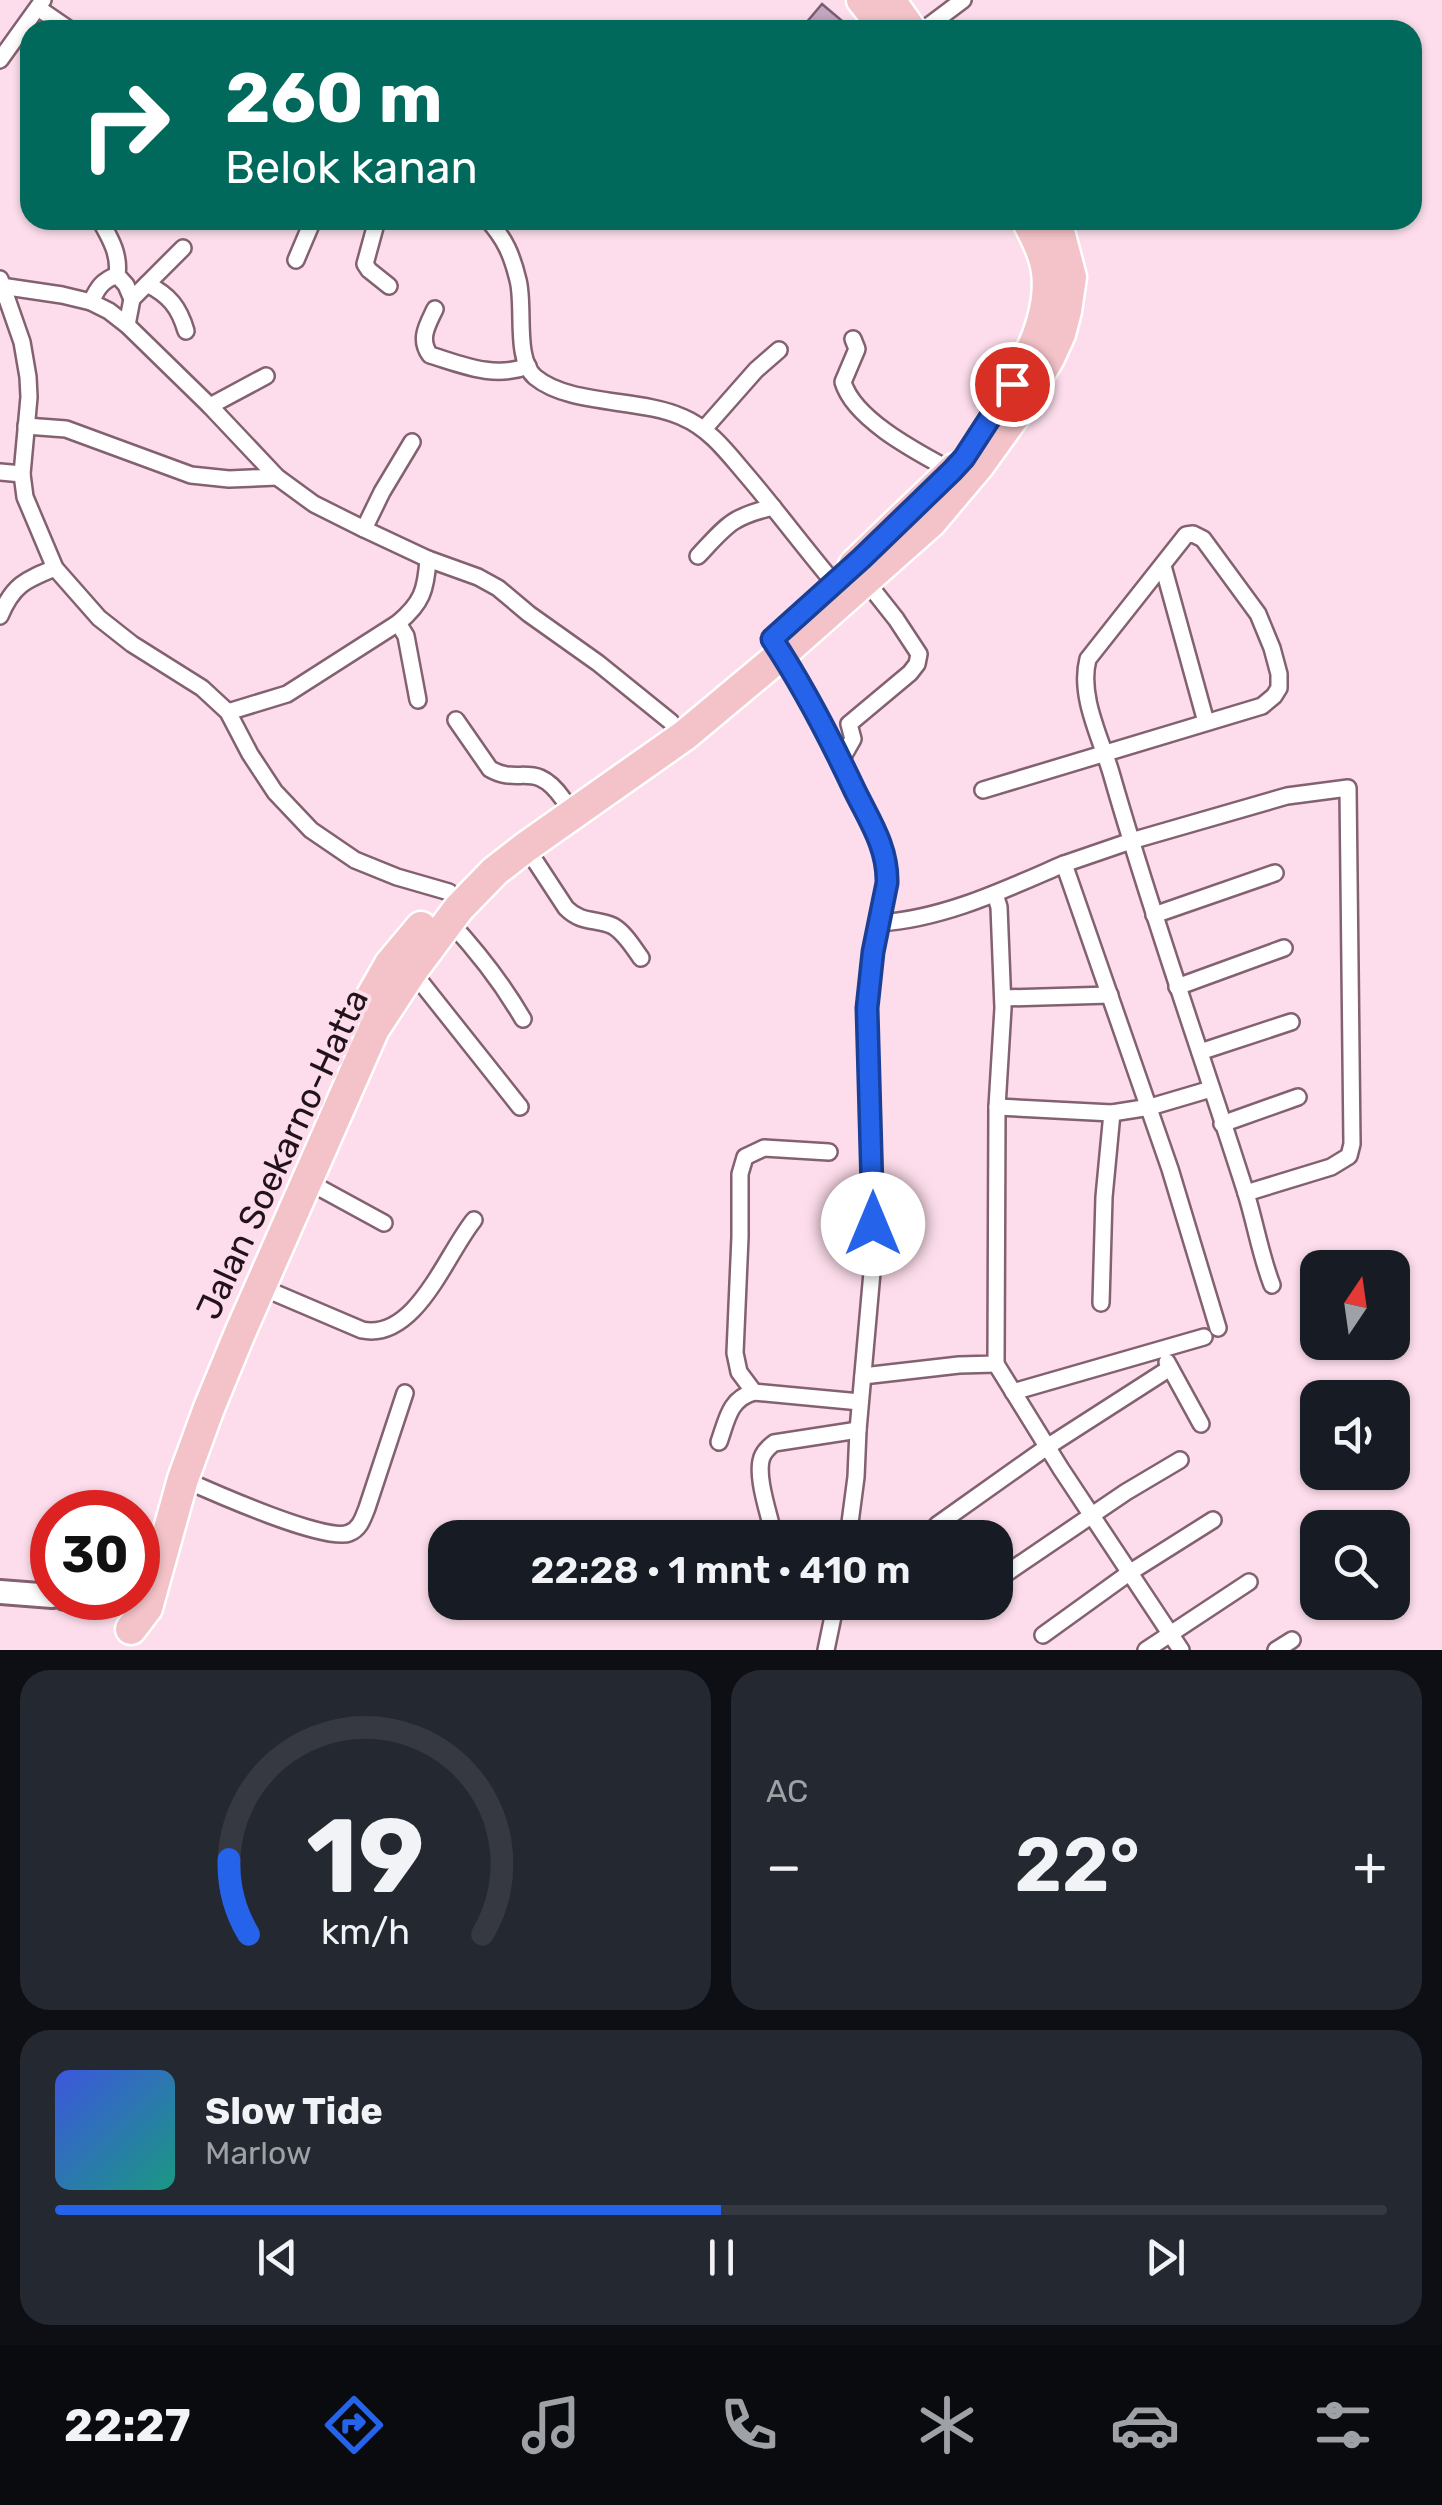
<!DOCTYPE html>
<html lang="id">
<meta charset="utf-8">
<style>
body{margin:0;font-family:Rubik,sans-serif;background:#242831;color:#f1f3f6;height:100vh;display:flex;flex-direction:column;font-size:38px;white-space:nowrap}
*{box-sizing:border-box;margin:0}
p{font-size:32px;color:#9ea1a6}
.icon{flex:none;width:55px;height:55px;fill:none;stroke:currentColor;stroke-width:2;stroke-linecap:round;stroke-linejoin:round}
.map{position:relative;height:1650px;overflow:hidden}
.panel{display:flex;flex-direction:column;gap:20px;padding:20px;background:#0d0f14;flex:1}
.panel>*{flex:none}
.guide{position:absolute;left:20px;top:20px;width:1402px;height:210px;border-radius:30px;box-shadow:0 2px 8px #0004;background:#00695c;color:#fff;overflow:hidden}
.needle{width:65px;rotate:13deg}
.buttons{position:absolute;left:1300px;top:1250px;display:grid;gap:20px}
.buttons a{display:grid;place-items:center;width:110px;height:110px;border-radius:20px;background:#171b24;box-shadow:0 2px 8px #0004;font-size:50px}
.speed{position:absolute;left:30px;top:1490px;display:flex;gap:20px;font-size:50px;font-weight:700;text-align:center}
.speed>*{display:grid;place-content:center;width:130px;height:130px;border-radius:50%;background:#171b24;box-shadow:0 2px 8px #0004;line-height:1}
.speed .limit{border:15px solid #d22;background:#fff;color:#111}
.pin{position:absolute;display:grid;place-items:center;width:85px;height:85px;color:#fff;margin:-42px;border:5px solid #fff;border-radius:50%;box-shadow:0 2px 10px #0007}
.me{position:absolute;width:110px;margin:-55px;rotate:0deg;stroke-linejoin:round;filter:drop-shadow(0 0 8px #0008)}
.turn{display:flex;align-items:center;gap:35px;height:210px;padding:0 40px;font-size:45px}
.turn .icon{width:130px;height:130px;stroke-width:2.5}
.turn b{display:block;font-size:70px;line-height:85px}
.big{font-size:75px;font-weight:600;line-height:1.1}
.panel .tile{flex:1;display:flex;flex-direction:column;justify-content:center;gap:15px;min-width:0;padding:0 35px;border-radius:30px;background:#242831}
.panel .dial{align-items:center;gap:0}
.dial svg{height:260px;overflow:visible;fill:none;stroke:#363941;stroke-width:7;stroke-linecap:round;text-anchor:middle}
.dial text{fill:#f1f3f6;stroke:none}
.song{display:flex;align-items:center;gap:30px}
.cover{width:120px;height:120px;border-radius:15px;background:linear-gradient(135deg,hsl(230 70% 55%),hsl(170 70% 35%))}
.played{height:10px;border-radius:5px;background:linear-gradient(90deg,#2563eb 50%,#363941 50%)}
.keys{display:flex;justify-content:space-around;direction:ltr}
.heat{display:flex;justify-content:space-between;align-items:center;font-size:55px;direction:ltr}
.panel .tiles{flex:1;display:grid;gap:20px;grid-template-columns:1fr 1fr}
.tile:last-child{grid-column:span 2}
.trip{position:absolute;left:428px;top:1520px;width:585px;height:100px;border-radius:30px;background:#171b24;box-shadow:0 2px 8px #0004;font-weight:600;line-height:100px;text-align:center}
.menu{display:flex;height:160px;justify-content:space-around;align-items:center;background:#090b0e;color:#9ea1a6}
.menu .icon{width:70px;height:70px}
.menu .current{color:#2563eb}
.menu b{font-size:45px;color:#f1f3f6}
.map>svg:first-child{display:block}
.building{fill:#c3a6c0;stroke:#785d75;stroke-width:2.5}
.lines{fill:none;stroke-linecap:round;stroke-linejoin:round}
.street-casing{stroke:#836170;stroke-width:20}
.secondary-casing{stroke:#836170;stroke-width:28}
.highway-casing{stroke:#fff;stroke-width:35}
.street{stroke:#fff;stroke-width:15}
.secondary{stroke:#fff;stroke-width:22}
.highway{stroke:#f3c3c9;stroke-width:30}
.route-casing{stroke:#184099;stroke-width:25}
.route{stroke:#2563eb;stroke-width:18}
.labels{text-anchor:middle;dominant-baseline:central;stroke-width:8;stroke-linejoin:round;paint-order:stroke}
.street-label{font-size:35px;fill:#211319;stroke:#fdddeb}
</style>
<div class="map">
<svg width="1442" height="1650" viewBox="0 0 1442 1650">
<rect width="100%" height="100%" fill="#fdddeb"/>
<!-- building -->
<path class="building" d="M822 4 847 25 842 30H800Z"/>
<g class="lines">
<defs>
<g id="street">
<path d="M38 8 70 30"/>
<path d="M923 30 963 0"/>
<path d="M0 60 43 0"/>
<path d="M100 220C110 238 120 254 117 275L126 285 132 299"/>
<path d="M377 220 365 264 369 270 389 286"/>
<path d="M488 220C505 239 512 255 518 280 525 306 514 359 535 377 570 406 640 398 682 417 711 429 729 455 749 478 782 517 812 558 846 597"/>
<path d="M296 260 313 220"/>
<path d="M0 279 22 342 28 377 29 397 22 474 25 497 55 568 99 618 132 644 202 688 228 712 250 754 275 792 311 830 355 860 397 877 449 892"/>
<path d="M147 284C169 295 179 307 186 331"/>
<path d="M1 286 62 295 91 302 109 311 127 325 210 406 277 477 314 504 364 529 428 559 478 577 498 588 529 614 598 663 671 722"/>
<path d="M91 302C98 287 102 281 117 275"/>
<path d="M435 309C428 324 418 339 430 355 463 365 494 379 528 366"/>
<path d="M127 325 132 299 183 248"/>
<path d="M853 339 857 349 843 382C854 420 919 453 952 471"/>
<path d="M210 406 266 376"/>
<path d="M26 426 66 429 191 475 229 479 277 477"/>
<path d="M704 429 756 370 779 350"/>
<path d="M0 472 22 474"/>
<path d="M364 529 382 492 412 442"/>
<path d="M698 556C727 525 731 517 773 507"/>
<path d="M1163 566 1206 722"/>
<path d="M0 616C13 585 25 580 55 568"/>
<path d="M398 623 406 636 418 700"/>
<path d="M772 639C803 686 830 738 854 789 869 819 888 847 887 883L873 953 867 1008 873 1177V1261L858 1430 856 1477 848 1538"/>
<path d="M228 712 287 694 398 623C422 603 426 590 428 559"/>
<path d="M456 720 490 769C520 786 535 759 563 799"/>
<path d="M841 760 853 739 849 724 910 673 917 664 919 654 896 619 862 576"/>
<path d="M983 790 1262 706 1274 696 1279 688V674L1272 648 1258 614 1203 539 1193 534 1186 535 1088 659C1078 697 1102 740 1112 776 1152 916 1201 1052 1245 1190 1255 1221 1260 1254 1272 1285"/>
<path d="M526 847 566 908C582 924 595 918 613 926 625 933 633 947 641 958"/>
<path d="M1064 864 1131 841 1287 796 1348 788 1352 1144 1349 1156 1331 1167 1246 1193"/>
<path d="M1154 915 1275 873"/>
<path d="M449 921C477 951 502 983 523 1019"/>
<path d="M879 923C944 919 1006 889 1064 864L1170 1169 1218 1328"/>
<path d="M412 971 520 1107"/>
<path d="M1177 987 1284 948"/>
<path d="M1003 998 1110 995"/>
<path d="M1200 1052 1291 1022"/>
<path d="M997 1107 1112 1113 1150 1107 1211 1089"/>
<path d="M1222 1124 1298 1097"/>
<path d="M829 1152 764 1148 745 1157 740 1174V1237L735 1353 739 1372 754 1392 860 1402"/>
<path d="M307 1181 384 1223"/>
<path d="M261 1287 362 1330C416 1341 446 1254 474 1220"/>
<path d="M1101 1303 1104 1197 1112 1113"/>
<path d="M1167 1362 1201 1424"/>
<path d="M996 1364 1061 1469 1181 1650"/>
<path d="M863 1376 959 1365 996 1364 997 1107 1003 1008 999 907 995 894"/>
<path d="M1013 1392 1204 1337"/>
<path d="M719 1442C727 1420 729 1399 754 1392"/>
<path d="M183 1479C210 1491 326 1543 349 1533 360 1529 363 1518 367 1508L405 1393"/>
<path d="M937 1525 1047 1447 1170 1368"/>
<path d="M773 1532C769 1514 754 1472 763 1455 766 1449 769 1447 774 1443L858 1430"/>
<path d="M995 1581 1126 1492 1180 1460"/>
<path d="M1043 1635 1129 1573 1213 1520"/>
<path d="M826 1650 836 1602"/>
<path d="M1146 1650 1249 1582"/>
<path d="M1276 1650 1292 1640"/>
</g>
<g id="secondary">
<path d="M0 1592 52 1596"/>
<path d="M65 1598 132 1603 147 1608"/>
</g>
<g id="highway">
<path d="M862 0 886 30"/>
<path d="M890 0 911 30"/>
<path d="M1024 364C1039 339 1051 302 1047 272 1045 254 1035 236 1027 220"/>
<path d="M854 565 954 469"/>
<path d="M365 1008 390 964 421 927"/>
<path d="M131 1629 147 1608 183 1479 209 1408 240 1333 374 1029 412 971 459 908 495 871 526 847 685 735 782 654 931 522 979 465 1015 415 1049 358 1060 334 1066 311 1071 277 1060 235 1052 220"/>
</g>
</defs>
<!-- street casing -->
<use href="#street" class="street-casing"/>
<!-- secondary casing -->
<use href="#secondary" class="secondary-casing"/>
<!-- highway casing -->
<use href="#highway" class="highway-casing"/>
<!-- street -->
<use href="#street" class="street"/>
<!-- secondary -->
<use href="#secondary" class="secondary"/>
<!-- highway -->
<use href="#highway" class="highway"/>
</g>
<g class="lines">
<defs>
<path id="route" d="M873 1224 867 1008 873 952 887 883C888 847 869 820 854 789 830 738 803 686 772 639L862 558 952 471 964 458 1012 384"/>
</defs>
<!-- route casing -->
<use href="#route" class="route-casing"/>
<!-- route -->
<use href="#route" class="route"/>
</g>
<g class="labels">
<!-- street labels -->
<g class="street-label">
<text transform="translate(282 1154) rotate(-65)">Jalan Soekarno-Hatta</text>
</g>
</g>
</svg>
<div class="buttons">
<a><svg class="needle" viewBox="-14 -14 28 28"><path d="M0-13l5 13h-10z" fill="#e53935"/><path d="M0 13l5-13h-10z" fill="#9ea1a6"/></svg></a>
<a><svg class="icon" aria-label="sound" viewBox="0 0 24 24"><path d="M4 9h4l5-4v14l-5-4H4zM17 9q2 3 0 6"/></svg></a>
<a><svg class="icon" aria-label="search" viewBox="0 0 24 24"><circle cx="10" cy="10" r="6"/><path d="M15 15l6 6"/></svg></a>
</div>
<div class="speed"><div class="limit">30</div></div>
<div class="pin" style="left:1012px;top:384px;background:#d93025"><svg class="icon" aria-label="arrive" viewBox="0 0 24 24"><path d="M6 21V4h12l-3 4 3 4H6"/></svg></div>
<svg class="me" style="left:873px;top:1224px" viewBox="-20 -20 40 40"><circle r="19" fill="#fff"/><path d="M0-13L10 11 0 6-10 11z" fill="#2563eb"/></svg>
<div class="trip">22:28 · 1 mnt · 410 m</div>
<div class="guide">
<div class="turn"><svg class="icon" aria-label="right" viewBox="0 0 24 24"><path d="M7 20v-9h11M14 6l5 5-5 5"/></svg><div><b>260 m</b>Belok kanan</div></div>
</div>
</div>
<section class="panel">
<div class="tiles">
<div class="tile dial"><svg viewBox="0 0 100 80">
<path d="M14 69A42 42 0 1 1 86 69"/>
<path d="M14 69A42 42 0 0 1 8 46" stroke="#2563eb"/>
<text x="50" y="56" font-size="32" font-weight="700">19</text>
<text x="50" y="72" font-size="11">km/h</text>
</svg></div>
<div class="tile"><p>AC</p>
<div class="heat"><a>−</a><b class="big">22°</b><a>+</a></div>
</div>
<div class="tile">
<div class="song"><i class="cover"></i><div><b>Slow Tide</b><p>Marlow</p></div></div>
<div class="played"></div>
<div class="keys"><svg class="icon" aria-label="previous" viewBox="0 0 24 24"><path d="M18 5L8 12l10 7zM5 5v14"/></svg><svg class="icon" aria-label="pause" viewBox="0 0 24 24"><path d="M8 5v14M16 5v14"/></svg><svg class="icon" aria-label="next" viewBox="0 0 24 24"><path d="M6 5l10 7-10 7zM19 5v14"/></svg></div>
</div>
</div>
</section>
<nav class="menu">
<b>22:27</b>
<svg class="icon current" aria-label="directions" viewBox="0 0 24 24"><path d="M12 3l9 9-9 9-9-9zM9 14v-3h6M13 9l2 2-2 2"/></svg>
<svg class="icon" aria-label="music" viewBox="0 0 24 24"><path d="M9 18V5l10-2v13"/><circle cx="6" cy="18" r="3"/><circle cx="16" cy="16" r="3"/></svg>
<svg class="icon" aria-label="phone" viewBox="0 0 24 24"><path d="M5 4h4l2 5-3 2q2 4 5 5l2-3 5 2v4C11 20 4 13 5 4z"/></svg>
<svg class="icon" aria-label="climate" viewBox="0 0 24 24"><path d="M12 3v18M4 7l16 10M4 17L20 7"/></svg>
<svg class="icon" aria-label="car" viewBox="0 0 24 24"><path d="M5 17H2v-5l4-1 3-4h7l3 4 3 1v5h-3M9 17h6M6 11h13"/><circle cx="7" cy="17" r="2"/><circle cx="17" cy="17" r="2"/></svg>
<svg class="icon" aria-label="filters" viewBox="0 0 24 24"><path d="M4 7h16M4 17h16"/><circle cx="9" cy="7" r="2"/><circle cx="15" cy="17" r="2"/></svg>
</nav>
